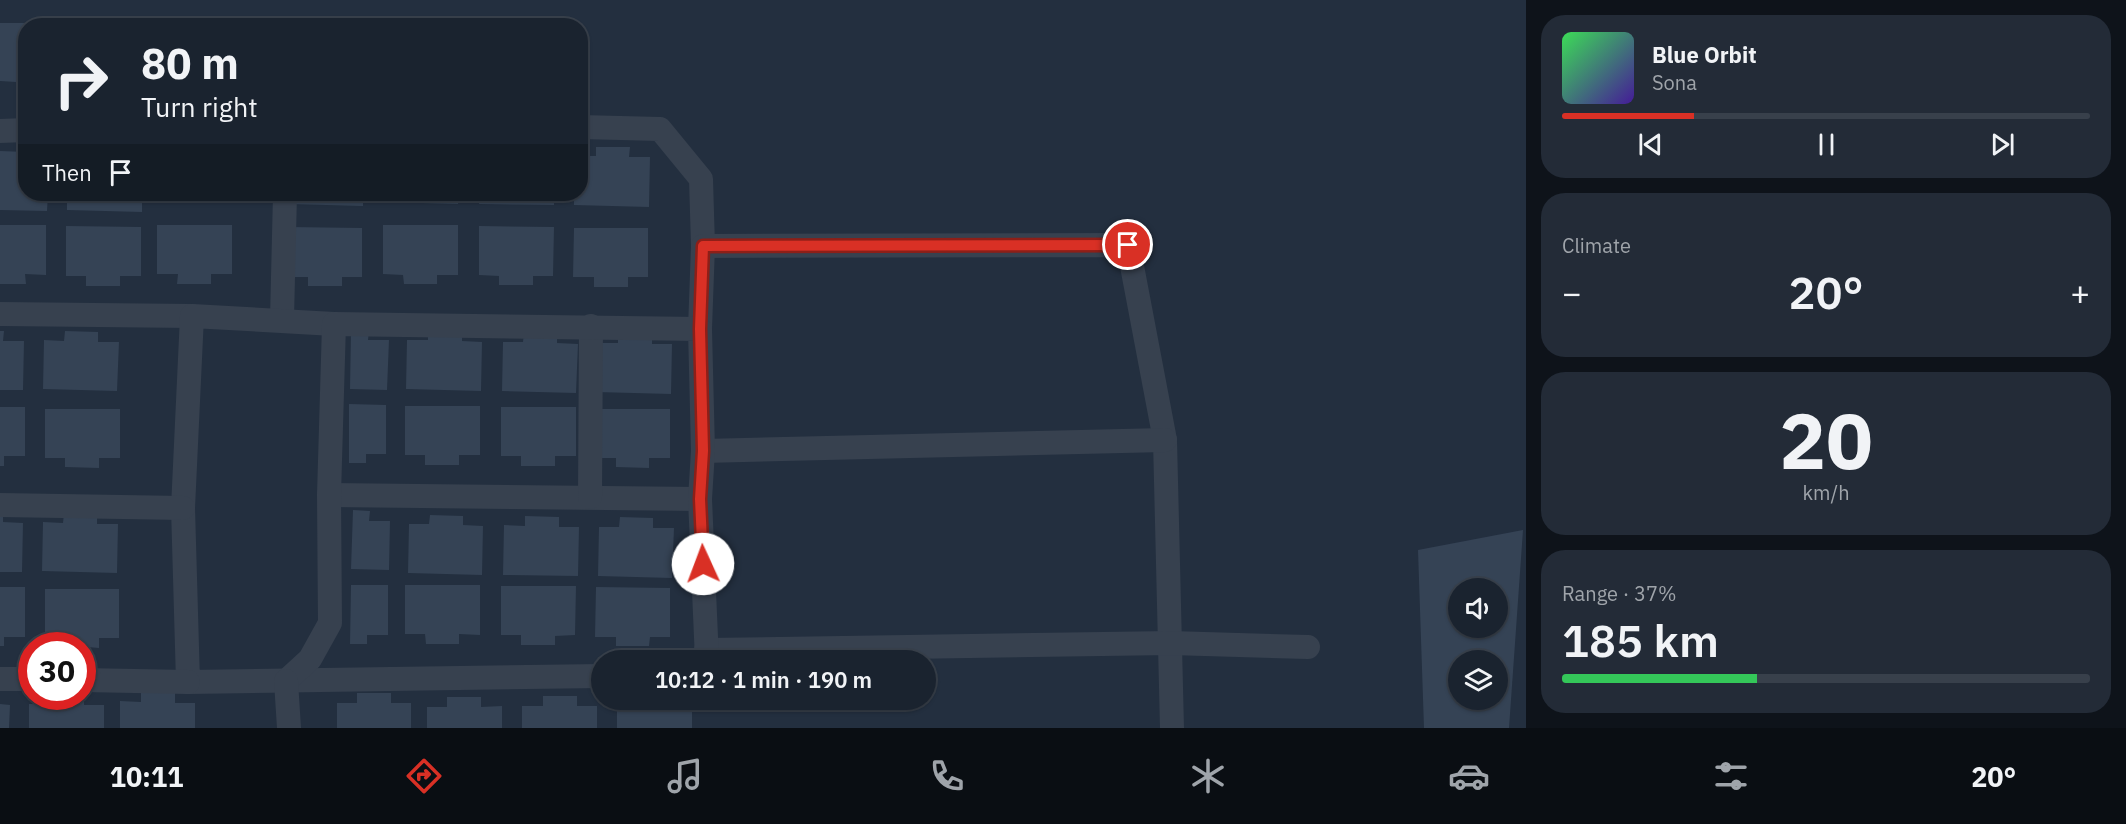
<!DOCTYPE html>
<meta charset="utf-8">
<style>
body{margin:0;font-family:"IBM Plex Sans",sans-serif;background:#232b37;color:#f1f3f6;height:100vh;display:flex;flex-direction:column;font-size:22px;white-space:nowrap}
*{box-sizing:border-box;margin:0}
p{font-size:20px;color:#9fa4aa}
.icon{flex:none;width:33px;height:33px;fill:none;stroke:currentColor;stroke-width:2;stroke-linecap:round;stroke-linejoin:round}
.map{position:relative;flex:1;overflow:hidden}
.sheet{display:flex;flex-direction:column;gap:15px;padding:15px;background:#0e131a;width:600px}
.sheet>*{flex:none}
.guide{position:absolute;left:18px;top:18px;width:570px;height:183px;border-radius:24px;box-shadow:0 2px 4px #0004,0 0 0 2px #38404b;background:#1a232f;color:#f1f3f6;overflow:hidden}
.tools{position:absolute;left:1448px;top:578px;display:grid;gap:12px}
.tools a{display:grid;place-items:center;width:60px;height:60px;border-radius:50%;background:#1a232f;box-shadow:0 2px 4px #0004,0 0 0 2px #38404b;font-size:30px}
.speed{position:absolute;left:18px;top:632px;display:flex;gap:12px;font-size:30px;font-weight:700;text-align:center}
.speed>*{display:grid;place-content:center;width:78px;height:78px;border-radius:50%;background:#1a232f;box-shadow:0 2px 4px #0004,0 0 0 2px #38404b;line-height:1}
.speed .limit{border:9px solid #d22;background:#fff;color:#111}
.pin{position:absolute;display:grid;place-items:center;width:51px;height:51px;color:#fff;margin:-26px;border:3px solid #fff;border-radius:50%;box-shadow:0 2px 6px #0007}
.me{position:absolute;width:66px;margin:-33px;rotate:358deg;stroke-linejoin:round;filter:drop-shadow(0 0 4px #0008)}
.turn{display:flex;align-items:center;gap:21px;height:126px;padding:0 24px;font-size:27px}
.turn .icon{width:78px;height:78px;stroke-width:2.5}
.turn b{display:block;font-size:42px;line-height:51px}
.then{display:flex;align-items:center;height:57px;padding:0 24px;background:#0003;gap:12px;font-size:22px}
.big{font-size:45px;font-weight:600;line-height:1.1}
.sheet .tile{flex:1;display:flex;flex-direction:column;justify-content:center;gap:9px;min-width:0;padding:0 21px;border-radius:24px;background:#232b37}
.sheet .dial{align-items:center;gap:0}
.dial b{font-size:78px;line-height:1}
.song{display:flex;align-items:center;gap:18px}
.cover{width:72px;height:72px;border-radius:9px;background:linear-gradient(135deg,hsl(130 70% 55%),hsl(260 70% 35%))}
.played{height:6px;border-radius:3px;background:linear-gradient(90deg,#d93025 25%,#38404b 25%)}
.keys{display:flex;justify-content:space-around;direction:ltr}
.heat{display:flex;justify-content:space-between;align-items:center;font-size:33px;direction:ltr}
.charge{height:9px;border-radius:4px;background:linear-gradient(90deg,#34c759 37%,#38404b 0)}
.trip{position:absolute;left:591px;top:650px;width:345px;height:60px;border-radius:30px;background:#1a232f;box-shadow:0 2px 4px #0004,0 0 0 2px #38404b;font-weight:600;line-height:60px;text-align:center}
.menu{display:flex;height:96px;justify-content:space-around;align-items:center;background:#0a0e13;color:#9fa4aa}
.menu .icon{width:42px;height:42px}
.menu .current{color:#d93025}
.menu b{font-size:27px;color:#f1f3f6}
main{display:flex;flex:1;min-height:0}
.map>svg:first-child{display:block}
.building{fill:#354355;fill-rule:evenodd}
.lines{fill:none;stroke-linecap:round;stroke-linejoin:round}
.street{stroke:#37414f;stroke-width:24}
.route-casing{stroke:#8d1f18;stroke-width:15}
.route{stroke:#d93025;stroke-width:10}
</style>
<main>
<div class="map">
<svg width="1526" height="728" viewBox="0 0 1526 728">
<rect width="100%" height="100%" fill="#232f3f"/>
<!-- building -->
<g class="building">
<path d="M0 23H37V26H26V72H17L16 82 0 81Z"/>
<path d="M596 147H630L629 157H650L649 207 574 205V194H580V156H596Z"/>
<path d="M0 151 26 152V194H48L47 211 0 210Z"/>
<path d="M67 194H142V212L67 210Z"/>
<path d="M158 194H233L232 203 158 202Z"/>
<path d="M288 194H363V206L288 204Z"/>
<path d="M384 194H459L458 204 384 202Z"/>
<path d="M480 194H554V205L479 204Z"/>
<path d="M0 225H46V275L25 274 26 284H0Z"/>
<path d="M157 225H232V274H211V284H177L178 274H157Z"/>
<path d="M383 225H458V275H437V284H404L403 275 383 274Z"/>
<path d="M66 226 141 227V276H120V286H86V276H66Z"/>
<path d="M479 226 554 227 553 276H533V285H499V276L479 275Z"/>
<path d="M288 227 362 228V277H342V286H308V277H288Z"/>
<path d="M574 228H648V277H628V287H594V277H573Z"/>
<path d="M351 330H369L368 340H389L387 390 350 389Z"/>
<path d="M0 331H4L3 341H24L23 390H0Z"/>
<path d="M65 331 98 332V342H119L117 391 43 389 44 340 64 341Z"/>
<path d="M428 331H462V341L482 342 481 391 406 389 407 340H428Z"/>
<path d="M524 332 557 333V343L578 344 576 393 502 391 503 342H523Z"/>
<path d="M618 334H652V344H672L671 394 596 392 598 343H618Z"/>
<path d="M349 404 386 405V454H366V463H349Z"/>
<path d="M405 406H480V455H459V465H425V455H405Z"/>
<path d="M0 407H25V456H4V466H0Z"/>
<path d="M501 407H576V456H555V466H521V456H501Z"/>
<path d="M45 409H120V458H99V468L65 467V458H45Z"/>
<path d="M595 409H670V458H649V468L616 467V458H595Z"/>
<path d="M353 510 370 511 369 521H390L389 570 351 569Z"/>
<path d="M0 513H3V522L23 523 22 572H0Z"/>
<path d="M64 513 97 514V524H118L117 573 42 571 43 522 63 523Z"/>
<path d="M430 515 463 516V525L483 526 482 575 408 573 409 524H429Z"/>
<path d="M525 516 559 517V527H579L578 576 503 575 504 525 525 526Z"/>
<path d="M620 517 653 518V528H674L672 578 598 576 599 527H619Z"/>
<path d="M1523 530 1509 728H1424L1418 550ZM1458 588H1497V627H1458ZM1458 660H1497V699H1458Z"/>
<path d="M351 585H388V635H367V644H350Z"/>
<path d="M405 585H480V635L459 634V644H426L425 634H405Z"/>
<path d="M501 586H576L575 635 555 636V645H521V635H501Z"/>
<path d="M0 587H25V637H4V646H0Z"/>
<path d="M596 587 670 588V637H650L649 646H616V637H595Z"/>
<path d="M45 589H119V638H99V648L65 645V638H45Z"/>
<path d="M141 692 175 693V703H195V728H120V701L141 702Z"/>
<path d="M357 693H391V703H411V728H337V703H357Z"/>
<path d="M50 696H84V705H104V728H29V704H50Z"/>
<path d="M543 696H577V706H597V728H522V706H543Z"/>
<path d="M447 697H481V707L502 706V728H427V707H447Z"/>
<path d="M638 699H671V704H692V728H617V705L637 704Z"/>
<path d="M0 704 10 705 9 728H0Z"/>
</g>
<g class="lines">
<!-- street -->
<g class="street">
<path d="M580 127 660 129 701 179 703 246 700 329"/>
<path d="M0 131 26 130"/>
<path d="M703 246 1128 245 1165 440 1172 728"/>
<path d="M0 314 192 316"/>
<path d="M282 319 285 194"/>
<path d="M334 324 192 316 183 508 188 682 602 676"/>
<path d="M703 451 1165 440"/>
<path d="M329 495 700 499"/>
<path d="M590 497 591 326"/>
<path d="M0 505 183 508"/>
<path d="M706 650 1171 643 1308 647"/>
<path d="M0 679H32"/>
<path d="M82 680 188 682"/>
<path d="M286 681 310 659 330 623 329 495 334 324 700 329 703 451 700 499 707 660"/>
<path d="M286 681 289 728"/>
</g>
</g>
<g class="lines">
<defs>
<path id="route" d="M703 564 700 499 703 451 700 329 703 246 1128 245"/>
</defs>
<!-- route casing -->
<use href="#route" class="route-casing"/>
<!-- route -->
<use href="#route" class="route"/>
</g>
</svg>
<div class="tools">
<a><svg class="icon" aria-label="sound" viewBox="0 0 24 24"><path d="M4 9h4l5-4v14l-5-4H4zM17 9q2 3 0 6"/></svg></a>
<a><svg class="icon" aria-label="layers" viewBox="0 0 24 24"><path d="M12 4l9 5-9 5-9-5zM3 14l9 5 9-5"/></svg></a>
</div>
<div class="speed"><div class="limit">30</div></div>
<div class="pin" style="left:1128px;top:245px;background:#d93025"><svg class="icon" aria-label="arrive" viewBox="0 0 24 24"><path d="M6 21V4h12l-3 4 3 4H6"/></svg></div>
<svg class="me" style="left:703px;top:564px" viewBox="-20 -20 40 40"><circle r="19" fill="#fff"/><path d="M0-13L10 11 0 6-10 11z" fill="#d93025"/></svg>
<div class="trip">10:12 · 1 min · 190 m</div>
<div class="guide">
<div class="turn"><svg class="icon" aria-label="right" viewBox="0 0 24 24"><path d="M7 20v-9h11M14 6l5 5-5 5"/></svg><div><b>80 m</b>Turn right</div></div>
<div class="then">Then<svg class="icon" aria-label="arrive" viewBox="0 0 24 24"><path d="M6 21V4h12l-3 4 3 4H6"/></svg></div>
</div>
</div>
<section class="sheet">
<div class="tile">
<div class="song"><i class="cover"></i><div><b>Blue Orbit</b><p>Sona</p></div></div>
<div class="played"></div>
<div class="keys"><svg class="icon" aria-label="previous" viewBox="0 0 24 24"><path d="M18 5L8 12l10 7zM5 5v14"/></svg><svg class="icon" aria-label="pause" viewBox="0 0 24 24"><path d="M8 5v14M16 5v14"/></svg><svg class="icon" aria-label="next" viewBox="0 0 24 24"><path d="M6 5l10 7-10 7zM19 5v14"/></svg></div>
</div>
<div class="tile"><p>Climate</p>
<div class="heat"><a>−</a><b class="big">20°</b><a>+</a></div>
</div>
<div class="tile dial"><b>20</b><p>km/h</p></div>
<div class="tile"><p>Range · 37%</p><b class="big">185 km</b><div class="charge"></div></div>
</section>
</main>
<nav class="menu">
<b>10:11</b>
<svg class="icon current" aria-label="directions" viewBox="0 0 24 24"><path d="M12 3l9 9-9 9-9-9zM9 14v-3h6M13 9l2 2-2 2"/></svg>
<svg class="icon" aria-label="music" viewBox="0 0 24 24"><path d="M9 18V5l10-2v13"/><circle cx="6" cy="18" r="3"/><circle cx="16" cy="16" r="3"/></svg>
<svg class="icon" aria-label="phone" viewBox="0 0 24 24"><path d="M5 4h4l2 5-3 2q2 4 5 5l2-3 5 2v4C11 20 4 13 5 4z"/></svg>
<svg class="icon" aria-label="climate" viewBox="0 0 24 24"><path d="M12 3v18M4 7l16 10M4 17L20 7"/></svg>
<svg class="icon" aria-label="car" viewBox="0 0 24 24"><path d="M5 17H2v-5l4-1 3-4h7l3 4 3 1v5h-3M9 17h6M6 11h13"/><circle cx="7" cy="17" r="2"/><circle cx="17" cy="17" r="2"/></svg>
<svg class="icon" aria-label="filters" viewBox="0 0 24 24"><path d="M4 7h16M4 17h16"/><circle cx="9" cy="7" r="2"/><circle cx="15" cy="17" r="2"/></svg>
<b>20°</b>
</nav>
